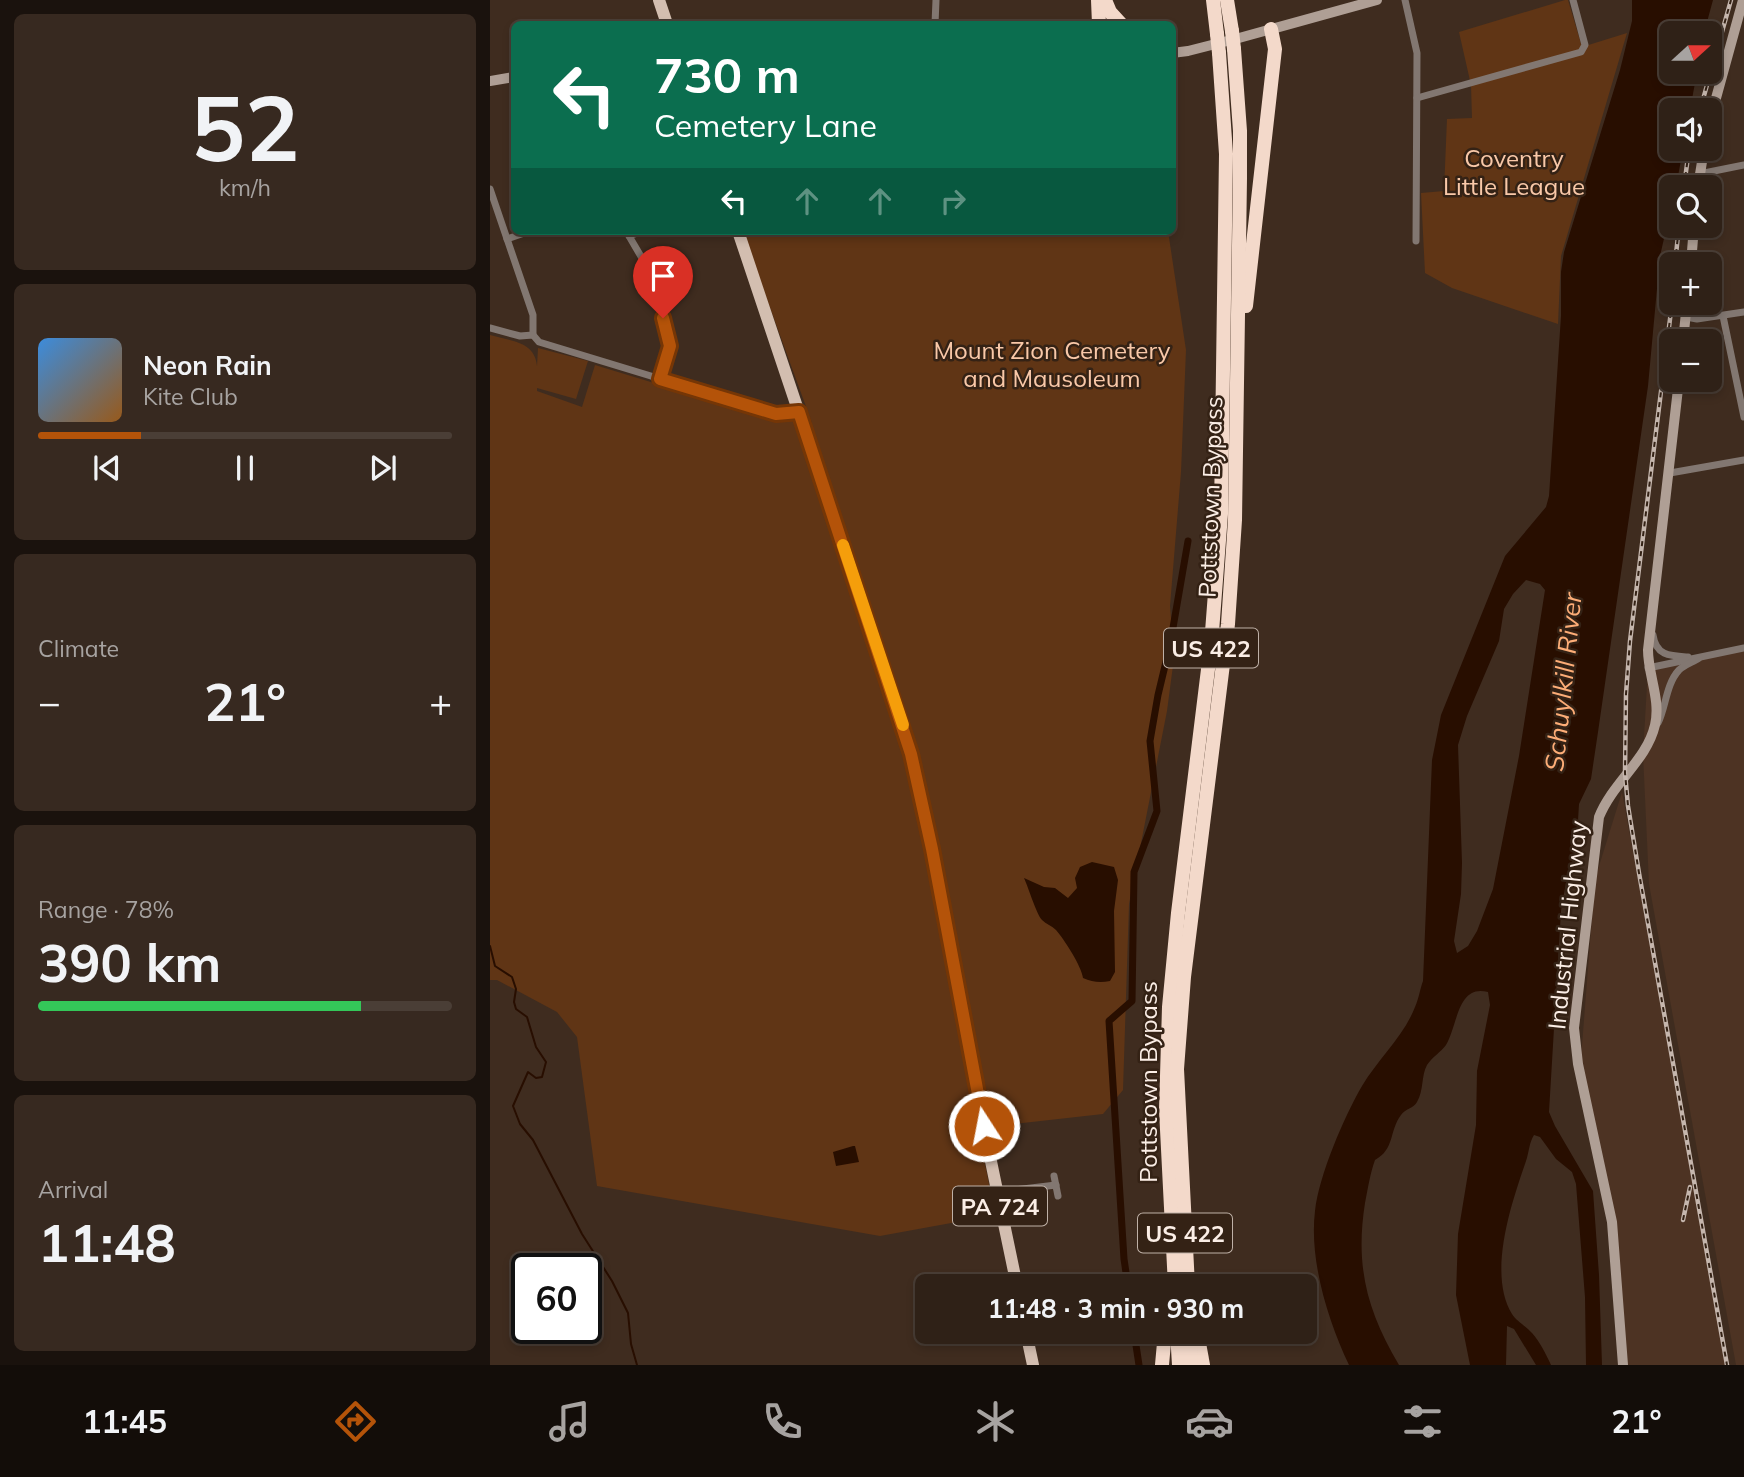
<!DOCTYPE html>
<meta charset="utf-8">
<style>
body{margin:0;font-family:Mulish,sans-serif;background:#372920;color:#f1f3f6;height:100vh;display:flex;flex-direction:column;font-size:26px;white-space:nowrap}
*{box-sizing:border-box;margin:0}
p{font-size:23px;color:#a7a3a1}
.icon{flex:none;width:38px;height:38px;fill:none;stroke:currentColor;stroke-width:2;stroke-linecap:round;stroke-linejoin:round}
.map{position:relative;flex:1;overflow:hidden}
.details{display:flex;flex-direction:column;gap:14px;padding:14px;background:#1a120d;width:490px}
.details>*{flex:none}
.guide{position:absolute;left:21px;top:21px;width:665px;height:214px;border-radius:10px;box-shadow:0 4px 10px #0003,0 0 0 2px #4a3e36;background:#0b6e4f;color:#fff;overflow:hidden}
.needle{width:46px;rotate:69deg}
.tools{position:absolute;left:1169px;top:21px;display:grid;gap:14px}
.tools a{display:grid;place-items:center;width:63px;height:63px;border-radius:10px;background:#2f2117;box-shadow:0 4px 10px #0003,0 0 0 2px #4a3e36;font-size:35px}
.speed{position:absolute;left:21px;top:1253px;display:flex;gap:14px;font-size:35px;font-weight:700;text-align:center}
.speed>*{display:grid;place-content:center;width:91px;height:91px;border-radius:50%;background:#2f2117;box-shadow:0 4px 10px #0003,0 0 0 2px #4a3e36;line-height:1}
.speed .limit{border:4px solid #111;border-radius:10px;background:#fff;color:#111}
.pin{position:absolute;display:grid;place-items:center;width:60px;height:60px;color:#fff;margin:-72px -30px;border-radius:50% 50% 50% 0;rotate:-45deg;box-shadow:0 0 7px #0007}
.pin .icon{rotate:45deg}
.me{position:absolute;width:77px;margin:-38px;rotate:349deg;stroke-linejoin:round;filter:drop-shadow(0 0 5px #0008)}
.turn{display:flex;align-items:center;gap:24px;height:147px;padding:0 28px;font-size:32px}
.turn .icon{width:91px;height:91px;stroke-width:2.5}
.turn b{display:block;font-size:49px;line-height:60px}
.lanes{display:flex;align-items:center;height:66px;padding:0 28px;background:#0003;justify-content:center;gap:35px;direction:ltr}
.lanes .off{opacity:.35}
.big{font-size:52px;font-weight:700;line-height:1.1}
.details .widget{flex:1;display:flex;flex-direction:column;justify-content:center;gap:10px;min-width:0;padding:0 24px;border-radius:10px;background:#372920}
.details .dial{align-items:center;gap:0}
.dial b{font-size:91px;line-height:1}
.song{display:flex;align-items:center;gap:21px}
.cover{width:84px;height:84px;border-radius:10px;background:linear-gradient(135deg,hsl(210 70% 55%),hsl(30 70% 35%))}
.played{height:7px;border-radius:4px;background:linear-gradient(90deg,#b45309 25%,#4a3e36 25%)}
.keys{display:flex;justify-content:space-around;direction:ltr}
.heat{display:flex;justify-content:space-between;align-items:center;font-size:38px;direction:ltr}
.charge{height:10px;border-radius:5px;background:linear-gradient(90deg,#34c759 78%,#4a3e36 0)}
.trip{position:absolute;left:425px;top:1274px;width:402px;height:70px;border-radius:10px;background:#2f2117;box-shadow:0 4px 10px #0003,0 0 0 2px #4a3e36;font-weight:700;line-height:70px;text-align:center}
.dock{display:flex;height:112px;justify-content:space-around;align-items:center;background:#130d09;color:#a7a3a1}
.dock .icon{width:49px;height:49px}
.dock .on{color:#b45309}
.dock b{font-size:32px;color:#f1f3f6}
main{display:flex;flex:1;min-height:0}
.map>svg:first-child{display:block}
.built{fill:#4d3323}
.green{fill:#603515}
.water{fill:#280e00;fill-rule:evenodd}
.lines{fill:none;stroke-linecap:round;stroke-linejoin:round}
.stream{stroke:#280e00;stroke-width:2}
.canal{stroke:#280e00;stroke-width:7}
.street{stroke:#827771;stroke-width:7}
.secondary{stroke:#af9f95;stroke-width:10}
.primary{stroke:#d3beb0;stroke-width:12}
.highway{stroke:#f3d9ca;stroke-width:14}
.rail-casing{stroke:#c5b6ad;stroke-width:4.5}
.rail{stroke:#342215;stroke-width:2;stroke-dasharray:5;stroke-linecap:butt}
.highway-bridge{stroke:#f3d9ca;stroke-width:14}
.route-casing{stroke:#753606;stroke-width:18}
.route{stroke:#b45309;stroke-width:12}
.slow{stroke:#f59e0b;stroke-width:12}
.labels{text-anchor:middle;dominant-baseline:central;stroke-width:5;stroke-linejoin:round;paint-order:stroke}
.shield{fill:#342215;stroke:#bfb1a7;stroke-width:2}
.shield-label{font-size:23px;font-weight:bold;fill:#fbeee6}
.park-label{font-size:24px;fill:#f9c8a8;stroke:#342215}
.street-label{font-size:24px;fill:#fbeee6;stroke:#342215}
.water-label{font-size:26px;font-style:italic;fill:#fdad77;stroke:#342215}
</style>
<main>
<section class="details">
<div class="widget dial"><b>52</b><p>km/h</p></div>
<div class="widget">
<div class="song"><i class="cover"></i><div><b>Neon Rain</b><p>Kite Club</p></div></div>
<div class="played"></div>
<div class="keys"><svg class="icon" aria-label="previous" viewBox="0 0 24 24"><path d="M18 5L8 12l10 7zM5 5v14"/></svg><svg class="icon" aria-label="pause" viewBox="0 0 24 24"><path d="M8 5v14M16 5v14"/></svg><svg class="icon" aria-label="next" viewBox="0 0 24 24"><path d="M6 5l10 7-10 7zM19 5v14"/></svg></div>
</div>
<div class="widget"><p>Climate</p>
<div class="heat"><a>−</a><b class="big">21°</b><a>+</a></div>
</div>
<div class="widget"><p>Range · 78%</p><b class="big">390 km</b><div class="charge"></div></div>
<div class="widget"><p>Arrival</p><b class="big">11:48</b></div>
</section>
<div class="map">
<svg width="1254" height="1365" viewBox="0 0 1254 1365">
<rect width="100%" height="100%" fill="#3f2c1f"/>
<!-- built -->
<g class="built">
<path d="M1254 648V1365H1246L1159 884 1153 754 1158 668Z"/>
<path d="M1132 792 1237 1365H1133L1122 1222 1091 1058 1105 879Z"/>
</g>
<!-- green -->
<g class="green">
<path d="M1075 0H1078L1092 47 1137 33 1071 256 1068 324 962 288 935 273 931 193 954 191 957 119 982 118 981 85 969 32Z"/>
<path d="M252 231H678L696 350 691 472 680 606 684 658 677 711 639 904 633 1090 613 1114 488 1128 505 1215 390 1236 107 1186 87 1037 67 1012 7 980H0V335C20 341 45 341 47 366L48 348 98 361 86 399 47 388V391L92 407 105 365 282 419 322 423Z"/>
</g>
<!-- water -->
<g class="water">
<path d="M1142 0H1223L1214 33H1181V72H1207L1200 110H1181V149H1193L1186 187H1181V208L1170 256 1158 386 1108 732 1101 779 1089 804 1086 854 1078 871 1071 911 1059 1112 1065 1126 1103 1191 1109 1275 1112 1365H1096L1095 1297 1086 1184 1082 1172 1066 1159 1050 1137 1044 1135C1039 1143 1039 1152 1036 1161 1022 1202 997 1273 1022 1314 1026 1321 1036 1326 1042 1333 1050 1342 1056 1354 1061 1365H1046L1024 1329 1017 1326 1016 1365H980L966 1295 968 1234 986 1125 987 1071 1000 1005 998 992C967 984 968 1025 956 1045 951 1052 942 1057 937 1065 931 1076 934 1090 927 1102 924 1108 915 1109 911 1115 899 1131 905 1149 885 1160 880 1174 878 1188 875 1203 865 1266 877 1311 909 1365H859C838 1321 819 1260 825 1211 829 1175 854 1117 872 1086 888 1059 914 1036 925 1007 929 998 930 989 933 981L942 760 951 715 1015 556 1056 507 1059 496 1071 316V272L1074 252 1130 70 1142 21ZM1036 580 1050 584 1055 590 1029 756 1003 889 987 931 978 946 967 953 964 941 971 894 972 863 968 745 977 716 1009 641 1014 609 1023 594Z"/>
<path d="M602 862 624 867 628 880 624 911 625 972 620 981C610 983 602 982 593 978 592 967 574 939 566 930 562 926 556 924 552 920 546 913 539 889 534 878L554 887 565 888 578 898 587 888 585 878 590 867Z"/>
<path d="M363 1146H365L369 1162 346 1166 343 1152Z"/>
</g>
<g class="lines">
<!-- stream -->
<path class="stream" d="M0 946 5 966 22 977 26 989 24 1002 26 1009 37 1017 46 1047 56 1062 52 1077 46 1078 38 1072 23 1106 30 1124 43 1140 92 1234 122 1281 138 1313 141 1344 147 1365"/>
<!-- canal -->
<g class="canal">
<path d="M638 1286 634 1259 619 1021 642 1001 644 872 667 811 660 741 668 695 680 645 698 541"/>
<path d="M644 1332 649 1365"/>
</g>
<!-- street -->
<g class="street">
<path d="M915 0 927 53 926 241"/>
<path d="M445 24 446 0"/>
<path d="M927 98 1091 52 1095 45 1083 0"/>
<path d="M1209 174 1254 165"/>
<path d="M0 189 43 315V335"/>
<path d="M138 233 139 236 153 231"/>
<path d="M139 236 156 265 180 338V346L170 379"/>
<path d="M17 239 40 231"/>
<path d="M1233 316 1254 417"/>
<path d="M1196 317 1207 319 1254 312"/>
<path d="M0 328 30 336 43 335 49 342 286 414 309 412"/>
<path d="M1180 473 1254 460"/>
<path d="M1163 635C1166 656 1180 656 1198 657"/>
<path d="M1158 668 1254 648"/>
<path d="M1168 723C1176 707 1176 684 1189 670 1194 665 1203 662 1209 658"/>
<path d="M564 1176 568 1196"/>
<path d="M507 1192 566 1185"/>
</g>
<!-- secondary -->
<g class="secondary">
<path d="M682 53 698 51 749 38 887 0"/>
<path d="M0 81 24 77"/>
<path d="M1220 120 1253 0"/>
<path d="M1208 187 1214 149"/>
<path d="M1201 264 1204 226"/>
<path d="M1193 341 1197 303"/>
<path d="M1133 1365 1122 1222 1088 1064 1084 1028 1109 817C1123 782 1157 760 1165 725 1171 700 1158 675 1158 650L1189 380"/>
</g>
<!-- primary -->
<g class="primary">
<path d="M169 0 177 24"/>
<path d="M248 231 409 711C439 814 455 919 474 1025 490 1112 509 1199 527 1286"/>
<path d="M536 1332 543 1365"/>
</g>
<!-- highway -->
<g class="highway">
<path d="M608 0 609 24"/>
<path d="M615 0 620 12 631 24"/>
<path d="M723 0 727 34"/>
<path d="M737 0 742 31"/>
<path d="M756 306 785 49 781 29"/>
<path d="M685 1286 676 1110 679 1007 688 913 721 645 731 514 736 154 729 53"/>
<path d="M698 1286 687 1069 694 977 738 624 745 520 750 178V131L744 49"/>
<path d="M687 1332 689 1365"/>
<path d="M707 1332 713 1365"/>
<path d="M700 1338 701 1365"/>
<path d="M672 1365 675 1332"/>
</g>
<defs>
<g id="rail">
<path d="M1210 110 1241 0"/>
<path d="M1194 187 1199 149"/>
<path d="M1185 264 1189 226"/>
<path d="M1182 303 1140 641 1136 694 1135 773 1138 806 1149 873 1237 1365"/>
<path d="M1193 1220 1200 1187"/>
</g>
</defs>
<!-- rail casing -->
<use href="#rail" class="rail-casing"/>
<!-- rail -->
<use href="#rail" class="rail"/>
<!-- highway-bridge -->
<g class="highway-bridge">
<path d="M742 31 744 49"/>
<path d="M727 34 729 53"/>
</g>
</g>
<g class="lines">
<defs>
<path id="route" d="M173 318 180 346 170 379 286 414 309 412 421 754 442 849 494 1126"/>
</defs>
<!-- route casing -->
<use href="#route" class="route-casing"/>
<!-- route -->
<use href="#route" class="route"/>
<!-- slow -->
<path class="slow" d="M353 545 413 725"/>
</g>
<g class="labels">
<!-- shield labels -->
<g class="shield">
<rect x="674" y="628.5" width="94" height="39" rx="5"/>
<rect x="463" y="1186.5" width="94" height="39" rx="5"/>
<rect x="648" y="1213.5" width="94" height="39" rx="5"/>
</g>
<g class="shield-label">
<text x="721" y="648">US 422</text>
<text x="510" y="1206">PA 724</text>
<text x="695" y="1233">US 422</text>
</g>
<!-- park labels -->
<g class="park-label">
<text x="1024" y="158">Coventry<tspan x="1024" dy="28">Little League</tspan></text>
<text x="562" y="350">Mount Zion Cemetery<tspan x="562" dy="28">and Mausoleum</tspan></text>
</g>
<!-- street labels -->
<g class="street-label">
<text transform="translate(720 497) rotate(-88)">Pottstown Bypass</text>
<text transform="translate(1077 925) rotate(-84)">Industrial Highway</text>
<text transform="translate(658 1082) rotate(-90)">Pottstown Bypass</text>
</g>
<!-- water labels -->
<g class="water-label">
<text transform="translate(1073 682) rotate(-84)">Schuylkill River</text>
</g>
</g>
</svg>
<div class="tools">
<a><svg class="needle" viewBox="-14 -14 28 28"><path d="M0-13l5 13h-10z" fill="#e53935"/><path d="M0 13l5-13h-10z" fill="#a7a3a1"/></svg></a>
<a><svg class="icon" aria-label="sound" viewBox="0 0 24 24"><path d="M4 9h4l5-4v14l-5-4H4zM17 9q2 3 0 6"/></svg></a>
<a><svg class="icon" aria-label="search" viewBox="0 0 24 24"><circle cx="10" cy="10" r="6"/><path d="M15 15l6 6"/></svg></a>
<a>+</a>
<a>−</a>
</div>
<div class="speed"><div class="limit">60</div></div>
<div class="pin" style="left:173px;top:318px;background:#d93025"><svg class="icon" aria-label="arrive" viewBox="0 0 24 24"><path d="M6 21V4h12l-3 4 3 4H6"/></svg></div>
<svg class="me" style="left:494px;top:1126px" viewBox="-20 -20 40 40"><circle r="17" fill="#b45309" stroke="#fff" stroke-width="3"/><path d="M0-11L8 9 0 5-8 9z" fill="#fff"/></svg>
<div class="trip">11:48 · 3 min · 930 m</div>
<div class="guide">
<div class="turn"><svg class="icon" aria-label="left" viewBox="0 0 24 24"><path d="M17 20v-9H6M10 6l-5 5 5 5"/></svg><div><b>730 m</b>Cemetery Lane</div></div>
<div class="lanes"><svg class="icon" aria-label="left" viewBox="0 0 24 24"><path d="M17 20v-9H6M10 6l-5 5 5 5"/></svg><svg class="icon off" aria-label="ahead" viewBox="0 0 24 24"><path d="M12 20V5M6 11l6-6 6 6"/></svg><svg class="icon off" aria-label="ahead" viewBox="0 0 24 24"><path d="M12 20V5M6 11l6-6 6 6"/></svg><svg class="icon off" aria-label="right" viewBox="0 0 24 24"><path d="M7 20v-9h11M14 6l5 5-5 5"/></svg></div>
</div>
</div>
</main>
<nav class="dock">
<b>11:45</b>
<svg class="icon on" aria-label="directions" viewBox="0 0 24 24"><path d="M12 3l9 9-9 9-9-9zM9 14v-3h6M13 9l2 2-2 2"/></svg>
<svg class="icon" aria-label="music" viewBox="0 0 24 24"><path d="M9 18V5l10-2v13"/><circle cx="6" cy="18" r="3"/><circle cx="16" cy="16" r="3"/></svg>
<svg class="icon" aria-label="phone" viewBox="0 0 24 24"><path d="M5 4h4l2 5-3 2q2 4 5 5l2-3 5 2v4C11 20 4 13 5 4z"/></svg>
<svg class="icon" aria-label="climate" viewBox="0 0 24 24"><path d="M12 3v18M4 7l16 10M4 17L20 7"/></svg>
<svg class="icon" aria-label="car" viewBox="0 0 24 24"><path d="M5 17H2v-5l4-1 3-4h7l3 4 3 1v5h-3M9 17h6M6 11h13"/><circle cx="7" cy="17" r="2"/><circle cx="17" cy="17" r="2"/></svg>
<svg class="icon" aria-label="filters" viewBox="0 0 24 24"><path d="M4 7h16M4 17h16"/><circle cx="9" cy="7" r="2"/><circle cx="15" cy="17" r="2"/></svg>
<b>21°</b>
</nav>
